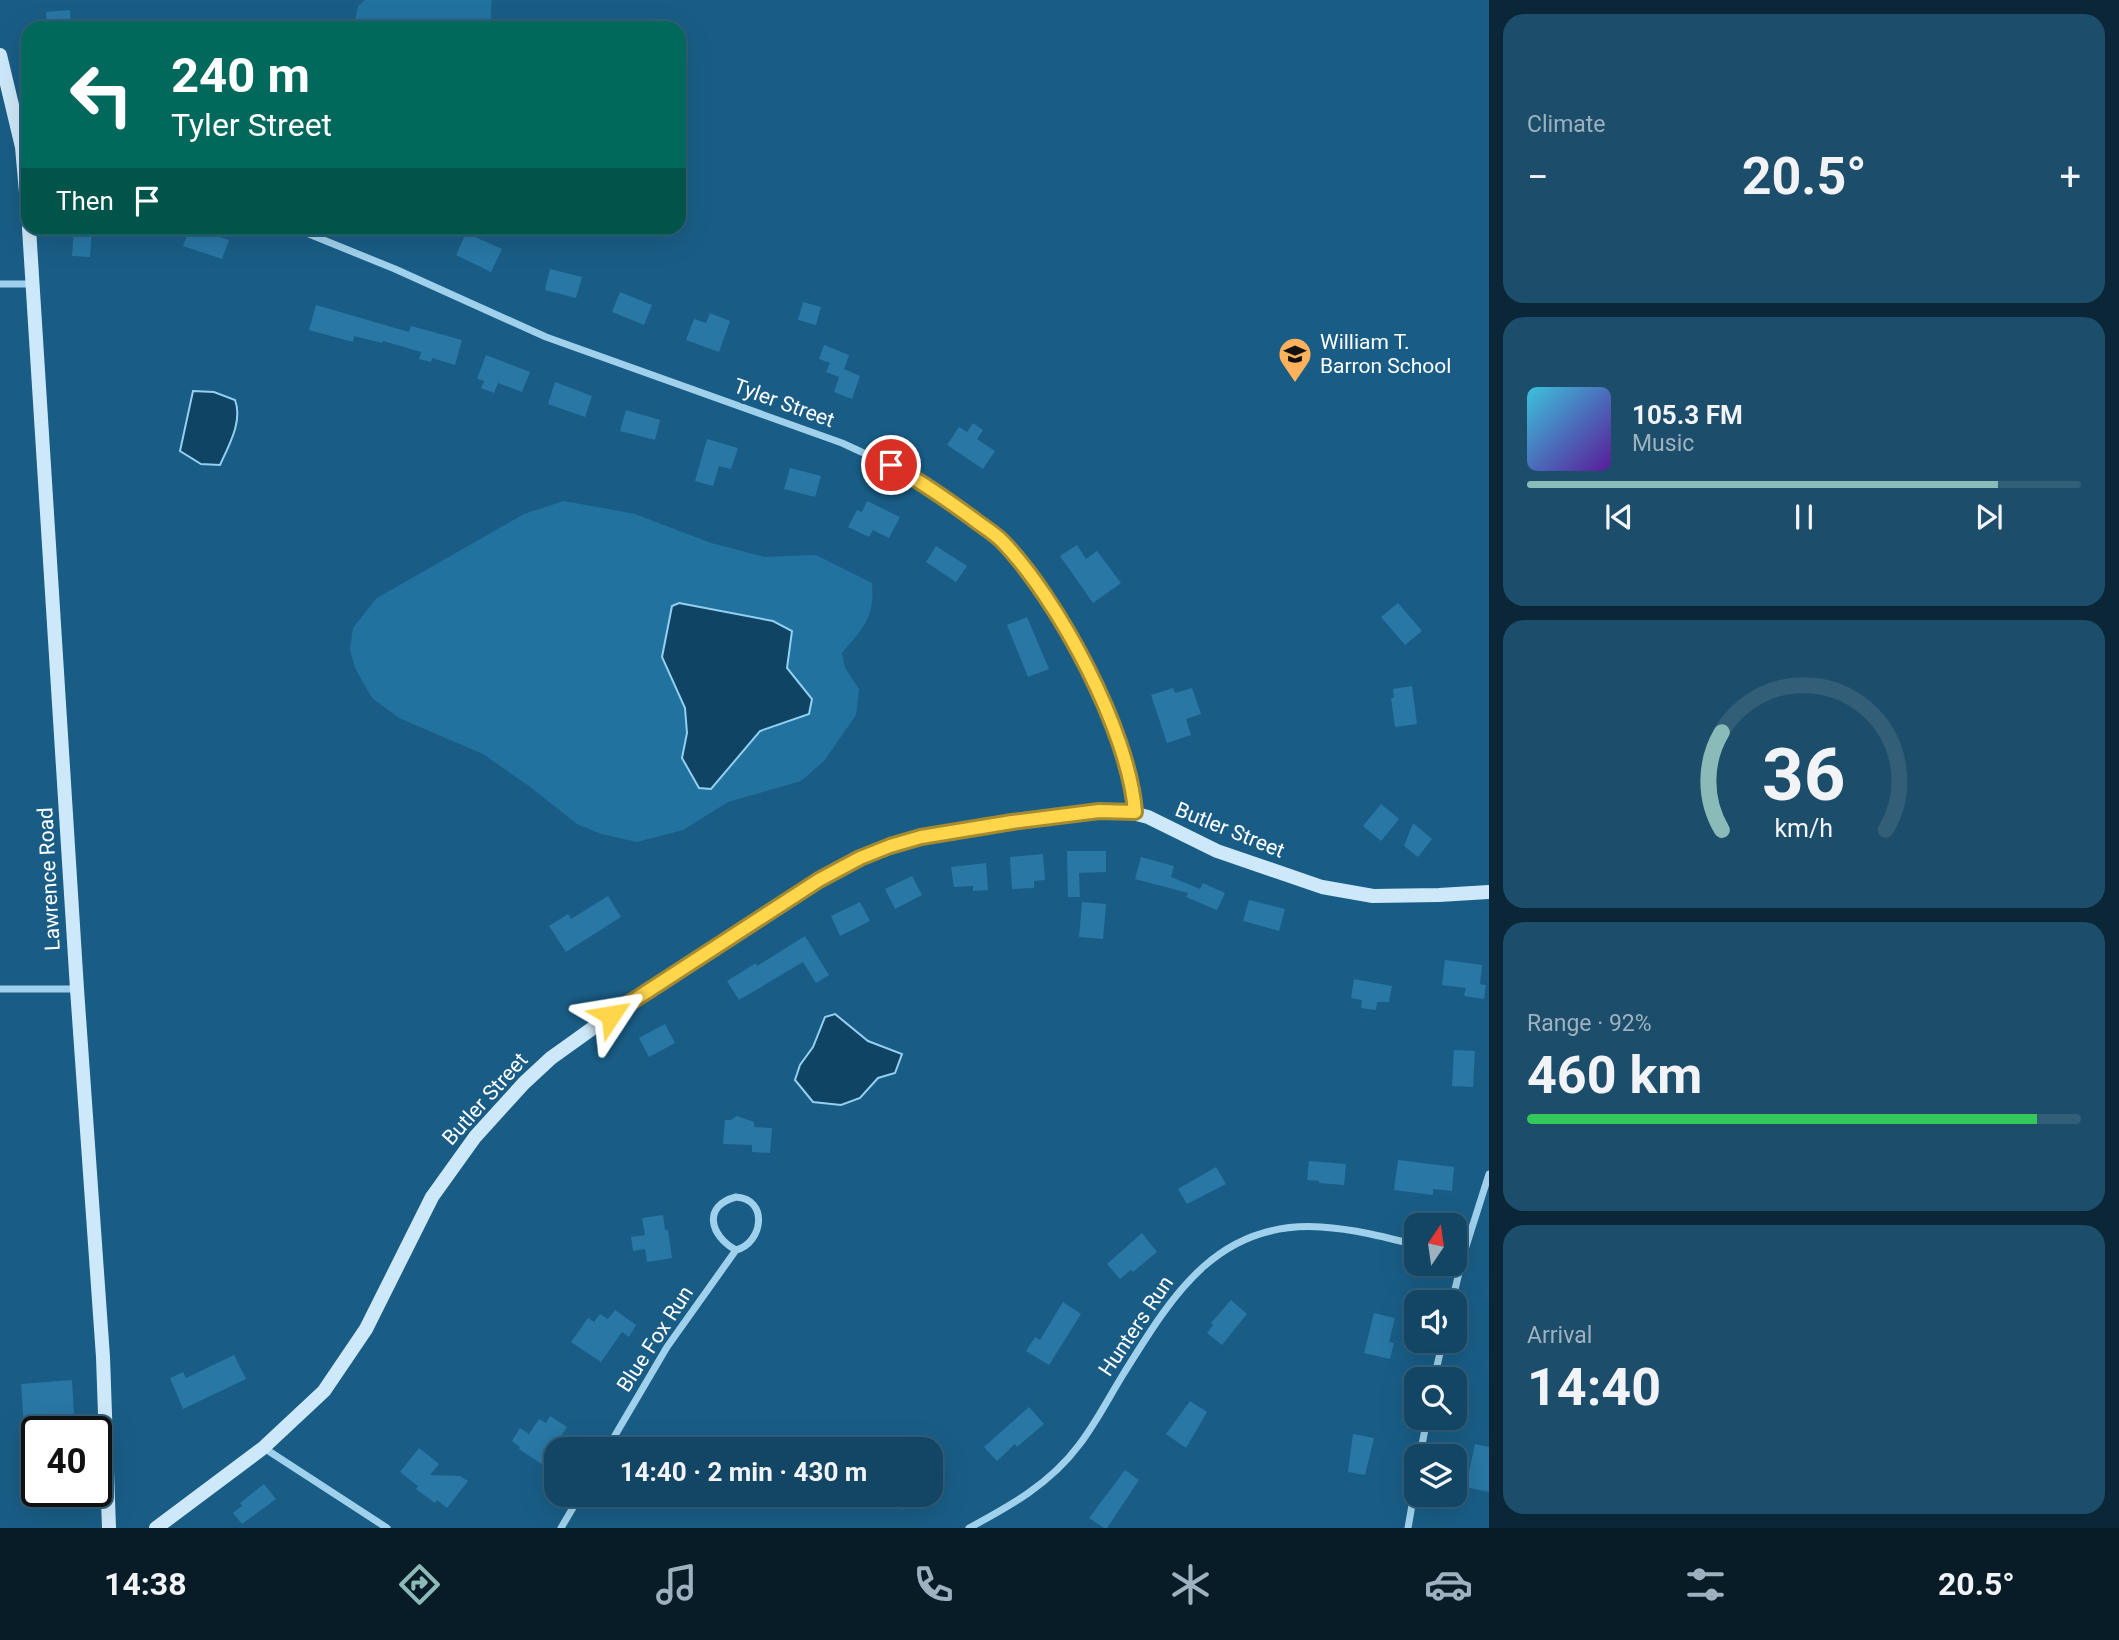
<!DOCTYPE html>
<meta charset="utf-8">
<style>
body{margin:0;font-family:Roboto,sans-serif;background:#1c4d6a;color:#f1f3f6;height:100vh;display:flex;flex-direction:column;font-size:26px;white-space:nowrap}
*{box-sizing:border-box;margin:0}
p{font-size:23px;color:#9db1bf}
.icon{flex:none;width:38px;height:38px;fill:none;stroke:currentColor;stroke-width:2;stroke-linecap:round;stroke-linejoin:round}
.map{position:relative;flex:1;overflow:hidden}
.side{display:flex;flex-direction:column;gap:14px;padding:14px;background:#0a2637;width:630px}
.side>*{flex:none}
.top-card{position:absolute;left:21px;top:21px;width:665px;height:214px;border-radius:21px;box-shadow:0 7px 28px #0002,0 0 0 2px #325e78;background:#00695c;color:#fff;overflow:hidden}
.needle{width:46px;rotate:13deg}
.controls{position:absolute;left:1404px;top:1213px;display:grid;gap:14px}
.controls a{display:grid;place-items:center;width:63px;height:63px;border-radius:14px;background:#134664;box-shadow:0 7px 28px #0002,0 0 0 2px #325e78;font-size:35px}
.speed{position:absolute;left:21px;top:1416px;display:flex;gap:14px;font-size:35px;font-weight:700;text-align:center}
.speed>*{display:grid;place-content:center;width:91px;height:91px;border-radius:50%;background:#134664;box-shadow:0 7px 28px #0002,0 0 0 2px #325e78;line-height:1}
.speed .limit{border:4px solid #111;border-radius:10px;background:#fff;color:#111}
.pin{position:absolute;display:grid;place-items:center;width:60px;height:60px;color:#fff;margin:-30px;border:4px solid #fff;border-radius:50%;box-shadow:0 2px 7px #0007}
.me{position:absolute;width:77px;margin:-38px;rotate:57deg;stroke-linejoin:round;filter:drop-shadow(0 0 5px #0008)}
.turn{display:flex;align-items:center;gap:24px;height:147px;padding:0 35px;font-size:32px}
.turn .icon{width:91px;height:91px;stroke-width:2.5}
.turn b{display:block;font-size:49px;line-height:60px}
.then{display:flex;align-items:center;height:66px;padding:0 35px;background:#0003;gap:14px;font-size:26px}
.big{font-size:52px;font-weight:700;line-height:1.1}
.side .widget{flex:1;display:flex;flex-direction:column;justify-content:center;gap:10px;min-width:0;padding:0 24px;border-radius:21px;background:#1c4d6a}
.side .dial{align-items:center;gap:0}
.dial svg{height:182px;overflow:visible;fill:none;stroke:#325e78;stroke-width:7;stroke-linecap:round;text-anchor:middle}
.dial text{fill:#f1f3f6;stroke:none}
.song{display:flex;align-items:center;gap:21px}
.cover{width:84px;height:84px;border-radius:10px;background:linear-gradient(135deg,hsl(190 70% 55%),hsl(270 70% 35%))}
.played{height:7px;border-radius:4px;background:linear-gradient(90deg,#8bbbb9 85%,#325e78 85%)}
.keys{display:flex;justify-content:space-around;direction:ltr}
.heat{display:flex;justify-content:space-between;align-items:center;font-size:38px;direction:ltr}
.charge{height:10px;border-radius:5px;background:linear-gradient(90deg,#34c759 92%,#325e78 0)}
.trip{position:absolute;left:544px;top:1437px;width:399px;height:70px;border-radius:21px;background:#134664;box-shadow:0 7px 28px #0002,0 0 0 2px #325e78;font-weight:700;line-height:70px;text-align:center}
.dock{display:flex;height:112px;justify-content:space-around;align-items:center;background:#081c28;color:#9db1bf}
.dock .icon{width:49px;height:49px}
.dock .active{color:#8bbbb9}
.dock b{font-size:32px;color:#f1f3f6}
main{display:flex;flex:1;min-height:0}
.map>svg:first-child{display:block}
.green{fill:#2272a0}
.water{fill:#104464;stroke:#93cfef;stroke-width:2}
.building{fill:#2877a5}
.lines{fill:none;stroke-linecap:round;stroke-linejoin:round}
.street{stroke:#a0d1ec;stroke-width:7}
.secondary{stroke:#cde8f9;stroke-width:14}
.route-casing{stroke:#a68a30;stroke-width:18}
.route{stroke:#ffd54a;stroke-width:12}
.labels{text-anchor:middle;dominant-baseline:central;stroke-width:7;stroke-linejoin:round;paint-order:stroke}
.poi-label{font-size:21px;fill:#fff;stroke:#195d86;text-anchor:start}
.street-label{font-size:21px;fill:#fff;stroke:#195d86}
</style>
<main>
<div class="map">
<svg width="1489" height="1528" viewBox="0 0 1489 1528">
<rect width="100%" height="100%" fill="#195d86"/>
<!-- green -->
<g class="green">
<path d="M365 0H492C490 10 492 19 490 28H353L358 6Z"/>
<path d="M564 501 635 514 711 543 765 557 816 555 872 583C875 618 863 628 842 653L845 668 859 689 856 715 824 761 801 781 728 802 683 830 637 842 601 834 577 824 529 786 483 754 399 718 372 698 355 668 350 649 353 628 377 598 524 514Z"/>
</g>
<!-- water -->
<g class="water">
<path d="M193 391 214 392 235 400C243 421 229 445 220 465L201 464 180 451Z"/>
<path d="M679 603 773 621 792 631 787 668 812 699 809 714 760 731 711 789 699 788 682 758 687 733 685 708 662 657 672 606Z"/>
<path d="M835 1014 868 1041 902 1054 895 1073 878 1078 860 1098 841 1105 813 1102 795 1080 800 1065 813 1047 825 1017Z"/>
</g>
<!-- building -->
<g class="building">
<path d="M70 10 71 28H47L46 12Z"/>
<path d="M74 228H92L90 257 72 256Z"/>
<path d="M190 228 229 240 222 259 183 246Z"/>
<path d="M466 233 502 249 491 272 456 255Z"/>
<path d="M550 269 582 277 576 298 545 290Z"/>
<path d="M620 292 652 305 644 325 612 312Z"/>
<path d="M803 302 821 307 816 325 798 320Z"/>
<path d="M316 305 409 332 411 326 462 340 455 365 432 358 431 362 419 359 421 352 383 341 382 343 354 336 353 342 309 330Z"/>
<path d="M710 313 730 321 719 352 686 340 694 319 706 323Z"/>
<path d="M824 345 849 355 844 369 860 376 852 399 834 392 839 377 826 372 830 363 819 359Z"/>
<path d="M486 355 530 372 522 392 498 383 494 393 481 388 484 381 477 379Z"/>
<path d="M555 382 592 396 585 417 548 404Z"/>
<path d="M626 410 660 420 655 440 620 431Z"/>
<path d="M973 423 983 430 977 439 995 451 983 469 947 445 959 427 967 432Z"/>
<path d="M707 439 738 448 731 469 719 466 713 486 695 481Z"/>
<path d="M790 468 821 476 815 497 784 489Z"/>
<path d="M867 501 900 517 889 538 873 530 869 537 848 527 857 510 862 512Z"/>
<path d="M1077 545 1086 559 1097 551 1121 583 1093 603 1060 556Z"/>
<path d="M936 546 967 566 956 582 926 562Z"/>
<path d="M1398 603 1422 631 1405 645 1381 617Z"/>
<path d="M1027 617 1049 669 1028 677 1007 625Z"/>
<path d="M1412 686 1417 724 1395 727 1391 698H1394L1393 689Z"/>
<path d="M1173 688 1175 693 1192 688 1201 714 1186 719 1191 735 1167 743 1151 695Z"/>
<path d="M1381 804 1399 819 1381 841 1363 826Z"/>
<path d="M1413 823 1432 839 1418 857 1404 846Z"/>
<path d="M1067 851H1106V872L1079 873 1080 897H1068Z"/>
<path d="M1043 854 1045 880 1034 881V888L1012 889 1010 857Z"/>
<path d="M1141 857 1174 866 1171 877 1200 889 1203 883 1225 893 1217 910 1186 897 1188 893 1135 879Z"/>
<path d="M986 863 988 890 973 891V886L954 887 951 867Z"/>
<path d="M912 876 922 895 895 909 885 889Z"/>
<path d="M608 896 621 917 566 952 549 926 568 914 571 919Z"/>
<path d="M1249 900 1285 909 1279 931 1243 921Z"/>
<path d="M860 902 870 921 840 936 831 916Z"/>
<path d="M1082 902 1106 904 1103 939 1079 937Z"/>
<path d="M805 936 829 975 816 983 803 962 739 1000 727 981 756 963 757 966Z"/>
<path d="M1445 960 1482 965 1480 984 1486 985 1484 999 1464 996 1466 988 1442 985Z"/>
<path d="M1354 979 1392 986 1389 1002H1377L1376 1010 1361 1008 1362 1000 1351 998Z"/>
<path d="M665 1024 675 1043 649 1057 639 1038Z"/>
<path d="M1454 1050 1475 1051 1473 1087 1452 1086Z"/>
<path d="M737 1116 754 1122V1127L772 1128 770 1153 752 1152V1145L723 1144 725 1120H731Z"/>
<path d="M1398 1160 1454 1167 1452 1191 1433 1189V1195L1394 1190Z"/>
<path d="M1309 1161 1346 1164 1344 1185 1319 1183V1181L1307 1180Z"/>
<path d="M1216 1167 1226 1184 1187 1204 1178 1189Z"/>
<path d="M663 1215 665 1230H668L672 1258 647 1262 645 1249 633 1251 631 1237 645 1235 642 1218Z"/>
<path d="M1142 1233 1157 1252 1133 1272 1131 1270 1120 1279 1107 1264Z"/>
<path d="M1231 1300 1247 1314 1222 1345 1207 1333 1213 1325 1211 1323Z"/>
<path d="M1063 1302 1081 1314 1049 1365 1026 1351 1035 1337 1040 1340Z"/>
<path d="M615 1310 636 1325 629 1337 622 1332 601 1362 571 1342 588 1318 594 1322 600 1314 608 1319Z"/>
<path d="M1374 1313 1395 1318 1389 1342 1394 1343 1390 1359 1364 1353Z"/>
<path d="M234 1355 246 1379 183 1409 170 1378 183 1372 186 1378Z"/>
<path d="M72 1380 75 1432H37V1442L25 1443 21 1384Z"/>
<path d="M1190 1401 1207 1412 1186 1448 1166 1434Z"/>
<path d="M1029 1407 1044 1424 1017 1447 1015 1444 997 1461 984 1447Z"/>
<path d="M550 1416 567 1427 552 1450 556 1453 546 1467 519 1449 520 1447 512 1441 520 1428 529 1434 539 1419 546 1423Z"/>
<path d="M1353 1434 1374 1438 1365 1475 1348 1472Z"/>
<path d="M1475 1444 1489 1447V1492L1466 1487Z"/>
<path d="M419 1448 439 1464 430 1475 460 1476 468 1481 447 1508 437 1500 435 1503 416 1489 418 1486 400 1472Z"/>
<path d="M1125 1470 1139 1480 1107 1528H1104L1089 1518Z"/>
<path d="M264 1484 276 1499 242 1524 233 1513 242 1506 240 1503Z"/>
<path d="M893 1494H931L902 1510Z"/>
</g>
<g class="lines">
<!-- street -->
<g class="street">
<path d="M294 228 395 269 546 337 842 443 907 473 938 494 1000 539 1044 593 1078 653 1109 716 1131 778 1135 812"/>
<path d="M0 284H34"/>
<path d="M0 989H77"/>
<path d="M1452 1302 1463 1256 1489 1174"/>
<path d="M1434 1379 1443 1340"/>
<path d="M264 1448 387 1528"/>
<path d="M607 1449 667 1347 736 1250C763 1243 769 1199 736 1197 702 1206 710 1236 736 1250"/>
<path d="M1420 1456 1427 1418"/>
<path d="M561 1528 581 1494"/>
<path d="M969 1528C1010 1506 1050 1484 1079 1445 1096 1423 1109 1397 1124 1373 1172 1296 1217 1220 1321 1227 1354 1229 1385 1237 1416 1245"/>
<path d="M1408 1528 1416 1482"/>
</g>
<!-- secondary -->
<g class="secondary">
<path d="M0 55 22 147 28 215"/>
<path d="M29 228 77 989 103 1357 109 1528"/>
<path d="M156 1528 263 1448 324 1391 366 1329 432 1197 475 1137 524 1083 551 1058 611 1015 803 890 860 858 921 837 1069 814 1121 810 1148 817 1217 851 1322 887 1373 896 1439 895 1489 892"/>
</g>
</g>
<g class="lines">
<defs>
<path id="route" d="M611 1015 819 880 860 858 890 846 921 837 1012 822 1099 811 1135 812C1129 731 1058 599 1002 541 993 532 982 526 972 518 946 499 919 480 891 465"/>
</defs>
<!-- route casing -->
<use href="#route" class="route-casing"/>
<!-- route -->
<use href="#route" class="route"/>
</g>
<!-- icons -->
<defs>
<symbol id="school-pin" viewBox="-11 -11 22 30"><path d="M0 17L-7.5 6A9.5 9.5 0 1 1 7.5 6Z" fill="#ffb15b" stroke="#195d86"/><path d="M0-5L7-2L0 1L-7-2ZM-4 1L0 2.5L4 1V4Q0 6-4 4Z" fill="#111"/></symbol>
</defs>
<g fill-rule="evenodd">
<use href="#school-pin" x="1276" y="335" width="38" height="52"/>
</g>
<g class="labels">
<!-- poi labels -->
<g class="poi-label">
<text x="1320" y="342">William T.<tspan x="1320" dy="24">Barron School</tspan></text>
</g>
<!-- street labels -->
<g class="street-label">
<text transform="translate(784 403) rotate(20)">Tyler Street</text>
<text transform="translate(1230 830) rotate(22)">Butler Street</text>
<text transform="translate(49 879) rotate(-93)">Lawrence Road</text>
<text transform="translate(485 1099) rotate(-48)">Butler Street</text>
<text transform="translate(1136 1326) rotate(-56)">Hunters Run</text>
<text transform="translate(655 1339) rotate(-57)">Blue Fox Run</text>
</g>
</g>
</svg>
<div class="controls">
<a><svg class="needle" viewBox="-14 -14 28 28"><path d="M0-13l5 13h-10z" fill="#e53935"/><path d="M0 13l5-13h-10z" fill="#9db1bf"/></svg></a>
<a><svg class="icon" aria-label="sound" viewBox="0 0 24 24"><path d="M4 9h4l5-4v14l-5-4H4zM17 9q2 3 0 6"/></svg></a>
<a><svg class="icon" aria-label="search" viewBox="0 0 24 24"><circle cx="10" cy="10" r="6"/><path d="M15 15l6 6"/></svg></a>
<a><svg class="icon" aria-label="layers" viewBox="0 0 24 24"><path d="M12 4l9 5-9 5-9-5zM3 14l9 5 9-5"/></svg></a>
</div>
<div class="speed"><div class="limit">40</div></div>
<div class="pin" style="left:891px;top:465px;background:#d93025"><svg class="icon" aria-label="arrive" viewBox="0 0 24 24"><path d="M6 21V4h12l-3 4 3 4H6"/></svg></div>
<svg class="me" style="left:611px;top:1015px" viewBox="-20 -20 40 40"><path d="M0-17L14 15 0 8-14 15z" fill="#ffd54a" stroke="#fff" stroke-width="4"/></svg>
<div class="trip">14:40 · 2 min · 430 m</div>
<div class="top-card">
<div class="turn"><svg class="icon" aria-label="left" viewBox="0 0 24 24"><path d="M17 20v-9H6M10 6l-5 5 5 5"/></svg><div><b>240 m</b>Tyler Street</div></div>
<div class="then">Then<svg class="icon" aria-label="arrive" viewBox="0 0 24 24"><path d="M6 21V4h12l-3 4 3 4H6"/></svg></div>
</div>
</div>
<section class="side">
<div class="widget"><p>Climate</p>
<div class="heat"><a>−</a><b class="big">20.5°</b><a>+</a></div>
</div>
<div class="widget">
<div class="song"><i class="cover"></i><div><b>105.3 FM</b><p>Music</p></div></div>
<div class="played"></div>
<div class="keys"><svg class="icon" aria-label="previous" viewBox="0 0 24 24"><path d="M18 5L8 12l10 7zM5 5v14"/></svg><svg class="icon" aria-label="pause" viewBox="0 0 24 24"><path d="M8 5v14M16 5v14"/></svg><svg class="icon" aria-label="next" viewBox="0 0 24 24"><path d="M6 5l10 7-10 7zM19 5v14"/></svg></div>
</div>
<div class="widget dial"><svg viewBox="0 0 100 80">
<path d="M14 69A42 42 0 1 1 86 69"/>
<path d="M14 69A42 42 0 0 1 14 26" stroke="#8bbbb9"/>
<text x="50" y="56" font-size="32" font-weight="700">36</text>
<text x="50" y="72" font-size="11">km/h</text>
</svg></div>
<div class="widget"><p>Range · 92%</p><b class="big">460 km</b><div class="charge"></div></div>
<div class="widget"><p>Arrival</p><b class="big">14:40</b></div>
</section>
</main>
<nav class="dock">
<b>14:38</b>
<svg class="icon active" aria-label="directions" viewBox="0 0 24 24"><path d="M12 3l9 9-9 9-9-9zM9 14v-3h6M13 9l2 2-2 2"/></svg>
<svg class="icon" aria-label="music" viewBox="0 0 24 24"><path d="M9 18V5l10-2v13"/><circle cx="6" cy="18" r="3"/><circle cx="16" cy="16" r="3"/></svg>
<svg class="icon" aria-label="phone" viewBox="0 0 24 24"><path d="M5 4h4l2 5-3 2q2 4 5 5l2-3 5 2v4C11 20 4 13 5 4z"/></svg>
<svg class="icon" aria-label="climate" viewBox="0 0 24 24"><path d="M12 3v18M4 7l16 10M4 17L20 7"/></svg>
<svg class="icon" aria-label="car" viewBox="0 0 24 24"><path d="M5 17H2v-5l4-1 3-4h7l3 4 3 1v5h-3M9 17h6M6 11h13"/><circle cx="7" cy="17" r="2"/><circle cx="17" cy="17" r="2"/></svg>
<svg class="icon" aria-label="filters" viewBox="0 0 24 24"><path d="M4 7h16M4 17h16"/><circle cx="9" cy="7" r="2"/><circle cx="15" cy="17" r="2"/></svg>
<b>20.5°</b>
</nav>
